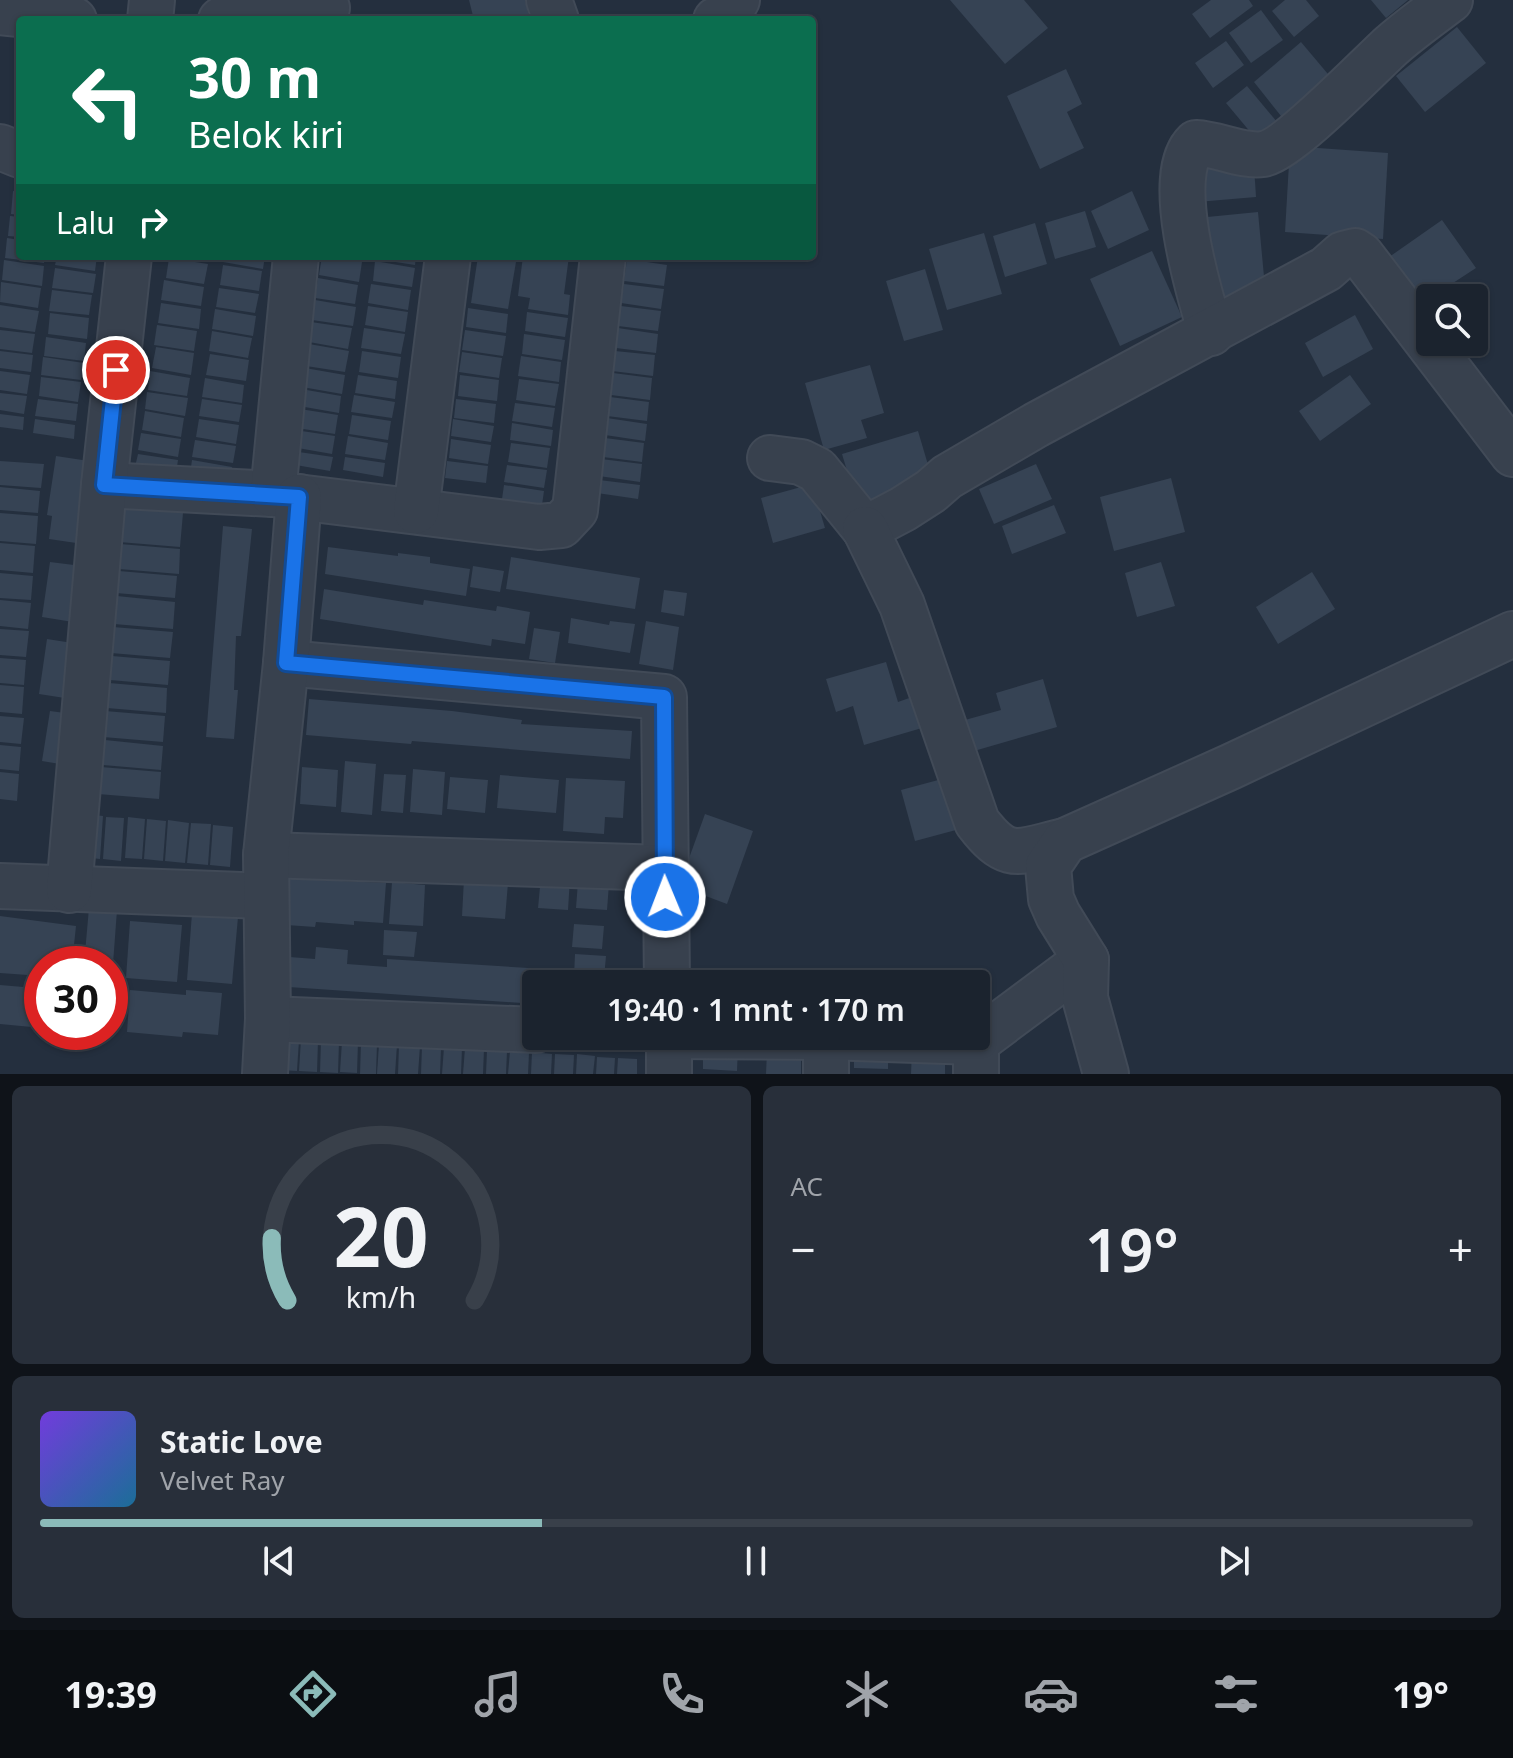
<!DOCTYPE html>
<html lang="id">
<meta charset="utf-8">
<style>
body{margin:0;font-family:"Noto Sans",sans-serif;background:#282f3a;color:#f1f3f6;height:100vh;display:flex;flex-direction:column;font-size:30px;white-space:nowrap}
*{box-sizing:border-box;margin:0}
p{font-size:26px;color:#a0a4aa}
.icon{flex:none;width:44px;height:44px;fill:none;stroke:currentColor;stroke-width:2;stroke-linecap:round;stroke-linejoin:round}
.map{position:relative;height:1074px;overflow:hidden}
.details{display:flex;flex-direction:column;gap:12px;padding:12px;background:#0f1319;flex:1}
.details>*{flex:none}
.hud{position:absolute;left:16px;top:16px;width:800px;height:244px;border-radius:8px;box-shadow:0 2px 6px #0004,0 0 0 2px #39404a;background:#0b6e4f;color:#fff;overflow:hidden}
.fabs{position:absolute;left:1416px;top:284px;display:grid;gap:16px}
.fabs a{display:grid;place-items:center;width:72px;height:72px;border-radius:8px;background:#1b232e;box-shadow:0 2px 6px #0004,0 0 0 2px #39404a;font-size:40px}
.speed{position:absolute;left:24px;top:946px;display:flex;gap:16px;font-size:40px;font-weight:700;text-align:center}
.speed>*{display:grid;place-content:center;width:104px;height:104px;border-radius:50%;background:#1b232e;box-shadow:0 2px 6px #0004,0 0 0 2px #39404a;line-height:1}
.speed .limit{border:12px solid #d22;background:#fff;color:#111}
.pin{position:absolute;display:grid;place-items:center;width:68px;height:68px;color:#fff;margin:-34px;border:4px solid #fff;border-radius:50%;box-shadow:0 2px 8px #0007}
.me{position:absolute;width:88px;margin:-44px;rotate:359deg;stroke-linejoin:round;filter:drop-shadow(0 0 6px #0008)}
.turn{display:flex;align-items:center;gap:28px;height:168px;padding:0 40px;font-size:36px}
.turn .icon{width:104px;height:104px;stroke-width:2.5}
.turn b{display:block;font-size:56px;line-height:68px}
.then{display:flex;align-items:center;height:76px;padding:0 40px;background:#0003;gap:16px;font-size:30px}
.big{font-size:60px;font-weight:600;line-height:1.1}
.details .tile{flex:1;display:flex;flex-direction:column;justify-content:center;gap:12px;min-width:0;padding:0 28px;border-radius:12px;background:#282f3a}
.details .dial{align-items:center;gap:0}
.dial svg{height:208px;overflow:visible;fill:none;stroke:#39404a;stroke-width:7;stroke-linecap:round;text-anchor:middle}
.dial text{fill:#f1f3f6;stroke:none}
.song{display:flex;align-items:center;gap:24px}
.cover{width:96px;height:96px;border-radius:12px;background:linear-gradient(135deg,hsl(260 70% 55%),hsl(200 70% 35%))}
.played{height:8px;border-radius:4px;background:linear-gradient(90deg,#8bbbb9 35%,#39404a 35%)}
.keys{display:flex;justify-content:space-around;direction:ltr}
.heat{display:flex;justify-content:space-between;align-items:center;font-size:44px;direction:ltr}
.details .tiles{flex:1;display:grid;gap:12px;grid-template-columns:1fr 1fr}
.tile:last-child{grid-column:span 2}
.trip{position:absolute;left:522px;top:970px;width:468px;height:80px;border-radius:8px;background:#1b232e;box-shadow:0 2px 6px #0004,0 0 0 2px #39404a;font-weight:600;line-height:80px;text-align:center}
.menu{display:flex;height:128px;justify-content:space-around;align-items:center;background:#0b0e12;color:#a0a4aa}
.menu .icon{width:56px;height:56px}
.menu .on{color:#8bbbb9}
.menu b{font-size:36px;color:#f1f3f6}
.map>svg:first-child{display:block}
.building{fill:#364354}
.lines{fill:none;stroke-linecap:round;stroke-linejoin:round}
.minor-casing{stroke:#414a57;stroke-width:48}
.minor{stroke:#38414e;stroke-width:44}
.route-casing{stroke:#114b97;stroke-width:20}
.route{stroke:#1a73e8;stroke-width:14}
</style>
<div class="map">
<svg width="1513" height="1074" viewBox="0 0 1513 1074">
<rect width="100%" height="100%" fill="#242f3e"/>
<!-- building -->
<g class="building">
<path d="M469 0H525L530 20H474Z"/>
<path d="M950 0H1024L1048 28 1005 64Z"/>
<path d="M1211 0H1249L1253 6 1210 38 1192 14Z"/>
<path d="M1285 0H1306L1319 16 1294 37 1272 11Z"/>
<path d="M1371 0H1408L1386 18Z"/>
<path d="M1261 10 1283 40 1251 63 1229 33Z"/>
<path d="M1457 27 1486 63 1425 112 1396 76Z"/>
<path d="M1226 41 1244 65 1213 88 1195 63Z"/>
<path d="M1301 42 1333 80 1285 121 1254 82Z"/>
<path d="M1066 69 1082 104 1067 112 1084 148 1040 169 1007 96Z"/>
<path d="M1247 86 1282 128 1262 146 1226 103Z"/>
<path d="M1290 146 1388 153 1383 239 1285 232Z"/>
<path d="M1254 166 1256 197 1197 202 1195 170Z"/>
<path d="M13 191 20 192V215L11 214Z"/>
<path d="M1132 191 1149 230 1108 249 1091 211Z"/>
<path d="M1085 211 1096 247 1055 259 1045 223Z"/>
<path d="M1258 212 1266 298 1205 303 1197 218Z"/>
<path d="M10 216 20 217V237L8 236Z"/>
<path d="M1442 220 1476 268 1430 298 1417 310 1382 262Z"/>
<path d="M1035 223 1047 264 1005 277 993 236Z"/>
<path d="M984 233 1002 294 947 310 929 249Z"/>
<path d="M7 238 20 240V256H45L44 263 5 258Z"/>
<path d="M1152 251 1182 317 1120 346 1090 279Z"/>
<path d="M57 256H97L95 271 55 265Z"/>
<path d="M180 256H209L208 262Z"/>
<path d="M224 256H265L263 269 223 262Z"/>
<path d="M322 256 362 262 359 282 319 275Z"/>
<path d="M376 256H416L415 265 376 259Z"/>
<path d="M478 256H517L508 309 471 303Z"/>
<path d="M523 256H569L564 294 570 295 568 315 528 309 530 298 518 296Z"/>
<path d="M169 258 208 264 204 284 166 278Z"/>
<path d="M627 259 667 265 664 286 624 281Z"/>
<path d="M4 260 44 266 42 286 2 280Z"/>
<path d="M375 261 415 268 412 287 373 281Z"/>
<path d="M223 265 262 271 259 291 220 285Z"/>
<path d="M55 268 96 274 93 293 52 288Z"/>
<path d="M925 269 943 330 904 341 886 281Z"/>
<path d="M318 278 358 285 355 304 315 298Z"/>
<path d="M164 280 204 287 201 306 161 300Z"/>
<path d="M1 282 41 288 38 308 0 302Z"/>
<path d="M371 284 411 290 408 310 368 303Z"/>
<path d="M624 284 664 289 661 309 621 303Z"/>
<path d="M219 288 259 294 255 313 216 307Z"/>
<path d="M52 290 92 295 89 315 49 311Z"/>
<path d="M315 300 356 307 353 326 312 320Z"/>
<path d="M161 303 201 309 199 329 158 323Z"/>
<path d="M0 305 39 311 35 332 0 327Z"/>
<path d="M368 306 408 312 405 332 365 325Z"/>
<path d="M621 306 661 311 658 331 618 326Z"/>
<path d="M468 308 508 314 506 333 466 327Z"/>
<path d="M215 309 256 316 253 336 212 329Z"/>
<path d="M527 312 568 318 565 337 525 331Z"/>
<path d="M50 313 89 318 87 339 48 334Z"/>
<path d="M1355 315 1373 349 1323 377 1305 343Z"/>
<path d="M311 322 352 328 348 349 309 342Z"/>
<path d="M157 325 197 331 194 351 154 345Z"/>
<path d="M364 328 405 334 401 354 361 348Z"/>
<path d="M618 328 658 334 656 353 616 348Z"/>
<path d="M0 330 35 334 32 353 0 349Z"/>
<path d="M465 330 506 336 503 356 462 350Z"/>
<path d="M212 331 252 338 248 358 209 351Z"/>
<path d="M524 334 565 340 562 360 522 354Z"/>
<path d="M46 337 86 343 84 361 44 356Z"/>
<path d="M309 344 349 351 345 372 306 366Z"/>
<path d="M156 347 194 353 191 375 152 368Z"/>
<path d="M0 351 33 355 31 372 0 368Z"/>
<path d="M362 351 401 357 398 378 359 372Z"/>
<path d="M615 351 655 355 653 376 612 371Z"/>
<path d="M462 352 502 358 499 378 459 372Z"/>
<path d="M210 354 249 360 246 381 206 375Z"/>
<path d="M521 356 561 362 559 382 518 376Z"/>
<path d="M43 357 84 363 81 380 41 375Z"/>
<path d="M870 365 884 413 861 420 867 438 824 450 805 383Z"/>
<path d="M305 368 345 375 342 394 302 387Z"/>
<path d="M0 371 30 375 27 394 0 390Z"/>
<path d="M150 371 190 378 187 396 148 390Z"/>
<path d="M613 373 652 378 650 400 611 395Z"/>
<path d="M358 375 397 381 395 399 355 393Z"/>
<path d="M460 375 499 380 497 401 458 396Z"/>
<path d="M1350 375 1371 404 1320 441 1299 411Z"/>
<path d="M41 377 81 382 78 402 39 396Z"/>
<path d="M205 378 244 385 242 403 202 397Z"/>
<path d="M519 379 559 384 555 406 516 400Z"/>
<path d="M301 389 341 396 339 413 299 406Z"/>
<path d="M147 392 188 398 185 416 145 409Z"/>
<path d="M0 393 27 396 24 414 0 410Z"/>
<path d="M354 395 395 402 392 418 351 412Z"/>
<path d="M610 397 649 402 647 421 607 416Z"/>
<path d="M38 399 78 404 76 421 35 416Z"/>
<path d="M202 399 242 405 239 422 199 416Z"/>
<path d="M456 399 496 404 494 423 454 418Z"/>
<path d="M515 403 555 408 552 427 512 421Z"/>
<path d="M300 409 338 415 335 434 297 428Z"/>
<path d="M145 411 184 418 181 437 142 430Z"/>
<path d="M0 414 24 417 23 430 0 427Z"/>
<path d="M352 415 391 421 388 440 349 434Z"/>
<path d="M607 418 647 424 645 441 605 435Z"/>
<path d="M35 419 75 425 74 439 33 433Z"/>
<path d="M199 419 239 425 236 444 196 437Z"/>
<path d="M453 419 494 426 491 442 451 436Z"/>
<path d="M512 423 553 430 551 446 510 440Z"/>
<path d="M295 430 335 436 332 454 292 447Z"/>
<path d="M918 431 934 485 858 507 842 454Z"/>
<path d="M141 433 181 439 178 457 138 450Z"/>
<path d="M348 436 388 443 385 460 345 454Z"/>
<path d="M605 438 644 443 642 462 603 457Z"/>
<path d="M451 439 491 445 488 464 449 458Z"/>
<path d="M195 440 236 446 233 463 192 457Z"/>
<path d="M511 443 550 448 547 468 508 462Z"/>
<path d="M292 451 333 457 330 471 290 464Z"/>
<path d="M138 454 178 460 176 473 135 467Z"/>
<path d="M56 456 102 463 83 544 49 539 52 516 47 515Z"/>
<path d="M345 457 385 463 383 477 343 470Z"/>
<path d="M601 459 642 464 640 482 599 476Z"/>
<path d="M192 460 232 467 230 480 190 474Z"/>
<path d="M0 461 44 464 41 488 0 485Z"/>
<path d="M447 461 488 466 486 483 445 478Z"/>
<path d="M1036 464 1052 499 994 524 979 489Z"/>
<path d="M507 465 547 470 544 488 504 482Z"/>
<path d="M1171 478 1185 532 1114 551 1100 497Z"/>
<path d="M599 480 640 485 638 499 597 493Z"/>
<path d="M812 484 825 528 773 543 761 498Z"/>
<path d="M504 485 544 491 542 505 502 499Z"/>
<path d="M0 487 40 491 38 513 0 510Z"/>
<path d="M123 496 184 502 180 547 119 542Z"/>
<path d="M1054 505 1066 533 1012 554 1002 526Z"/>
<path d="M0 513 38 516 36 544 0 541Z"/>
<path d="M223 526 252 529 241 636H236L234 690H238L234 739 206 737Z"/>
<path d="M0 543 35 546 33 573 0 570Z"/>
<path d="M120 544 180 549 179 574 119 569Z"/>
<path d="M328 547 398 556V553L430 557V563L470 569 466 596 325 574Z"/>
<path d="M511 557 640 578 635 609 506 589Z"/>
<path d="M50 562 82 566 73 622 42 617Z"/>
<path d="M1161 562 1175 606 1137 617 1125 573Z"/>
<path d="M473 566 504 571 500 592 470 587Z"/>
<path d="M119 571 177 576 175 598 116 593Z"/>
<path d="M1312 572 1335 609 1278 644 1256 607Z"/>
<path d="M0 573 33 576 31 600 0 598Z"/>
<path d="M324 589 423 605 424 600 496 611 497 606 530 612 525 644 492 639 491 646 320 619Z"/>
<path d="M664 590 687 593 684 616 661 612Z"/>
<path d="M117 596 175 602 173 629 114 624Z"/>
<path d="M0 600 31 603 28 629 0 626Z"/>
<path d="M571 618 609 625 610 621 635 624 630 653 568 643Z"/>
<path d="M646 621 679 627 673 670 639 664Z"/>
<path d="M113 627 173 632 170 658 111 653Z"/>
<path d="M534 628 560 632 555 663 529 659Z"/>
<path d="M0 629 29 631 26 657 0 655Z"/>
<path d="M47 639 79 644 71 699 39 694Z"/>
<path d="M112 656 170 661 168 685 110 680Z"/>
<path d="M0 658 26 660 24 685 0 683Z"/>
<path d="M886 662 898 702 912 697 922 728 864 745 853 706 836 712 826 679Z"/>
<path d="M1043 679 1057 727 974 751 965 720 1001 710 996 693Z"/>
<path d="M109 683 167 688 166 713 107 708Z"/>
<path d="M0 685 24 687 22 714 0 712Z"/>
<path d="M309 699 452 711 522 720 521 724 632 731 630 759 412 741 411 744 306 735Z"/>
<path d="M50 711 80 715 72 766 42 761Z"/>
<path d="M105 711 165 716 163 742 103 737Z"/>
<path d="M0 716 24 718 21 744 0 742Z"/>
<path d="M105 740 163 746 161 770 103 765Z"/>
<path d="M0 745 21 747 19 771 0 769Z"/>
<path d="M345 761 376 764 372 815 341 812Z"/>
<path d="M101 767 161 772 159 799 98 794Z"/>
<path d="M302 767 338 770 336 807 300 804Z"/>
<path d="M413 769 445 772 442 815 410 812Z"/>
<path d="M0 772 19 774 17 801 0 799Z"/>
<path d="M384 774 406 775 403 813 381 811Z"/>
<path d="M500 775 559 780 556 813 497 808Z"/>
<path d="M450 777 488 780 485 813 447 809Z"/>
<path d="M566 778 625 781 623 818 605 817 604 834 563 831Z"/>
<path d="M942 779 956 830 915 841 901 790Z"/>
<path d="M86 814 103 816 100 859 83 857Z"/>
<path d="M705 814 753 831 727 904 679 886Z"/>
<path d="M106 817 124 818 121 861 103 859Z"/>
<path d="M128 817 145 819 142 859 125 858Z"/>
<path d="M147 819 166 821 163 861 144 859Z"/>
<path d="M168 820 189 823 185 863 165 861Z"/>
<path d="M191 823 211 824 208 865 187 863Z"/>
<path d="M213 825 233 827 230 867 210 865Z"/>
<path d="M541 876 570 878 568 910 538 908Z"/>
<path d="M275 878 386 883 383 923 354 921V925L316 922 315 927 272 924Z"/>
<path d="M464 879 508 883 505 919 462 916Z"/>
<path d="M392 882 425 885 423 926 389 924Z"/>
<path d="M578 882 609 884 607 910 576 908Z"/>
<path d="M89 908 117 910 113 964H84Z"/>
<path d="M192 913 238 917 232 984 187 980Z"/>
<path d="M0 916 76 926 72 964H42V976L0 973Z"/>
<path d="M130 921 182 925 177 982 126 978Z"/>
<path d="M574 924 604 926 602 949 572 947Z"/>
<path d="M384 930 417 932 414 957 383 955Z"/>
<path d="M316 947 348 950 347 964 387 967V959L561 970 560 984H536V1004L274 986 277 956 315 959Z"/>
<path d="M575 954 606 956 604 978 574 976Z"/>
<path d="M0 985 35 988V985H42V1028L0 1024Z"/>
<path d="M130 990 186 995V990L222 993 218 1035 183 1032 182 1037 127 1032Z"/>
<path d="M283 1039 299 1040 297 1071 281 1070Z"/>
<path d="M301 1039 318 1040 317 1072 299 1071Z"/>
<path d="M321 1040 339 1041 338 1073 320 1072Z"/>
<path d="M342 1041 358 1042 357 1073 340 1072Z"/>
<path d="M361 1043 377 1044 376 1074H360Z"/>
<path d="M854 1043 888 1044V1069L854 1068Z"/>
<path d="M379 1044 397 1045 395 1074H377Z"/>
<path d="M399 1045 420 1046 418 1074H398Z"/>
<path d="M703 1045H738L737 1071 703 1069Z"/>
<path d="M422 1046 441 1048 440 1074H421Z"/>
<path d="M444 1047 462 1048 461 1074H442Z"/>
<path d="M465 1048 484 1049 483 1074H463Z"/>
<path d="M487 1050 507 1051 506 1074H486Z"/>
<path d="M510 1051 529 1053 528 1074H508Z"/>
<path d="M767 1051 801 1052V1074H766Z"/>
<path d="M912 1051H945V1074H911Z"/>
<path d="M532 1052 552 1054 551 1074H531Z"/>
<path d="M555 1054 574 1055 573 1074H554Z"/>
<path d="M577 1054 595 1056 593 1074H576Z"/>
<path d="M597 1057 615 1058 614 1074H596Z"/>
<path d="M618 1058 637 1059V1074H617Z"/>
</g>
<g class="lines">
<defs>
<g id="minor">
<path d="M549 0 556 20"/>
<path d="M0 12 74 20"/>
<path d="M150 20 152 0"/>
<path d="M221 20 327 8"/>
<path d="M716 20 726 16 737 0"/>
<path d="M0 147 20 155"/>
<path d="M1211 333C1199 293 1163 175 1196 143 1218 144 1242 157 1263 154 1288 150 1368 67 1391 46 1409 30 1430 15 1450 0"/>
<path d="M770 458 801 462 817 470 865 529 903 509 931 491 947 477 1036 425 1326 269 1343 254 1355 251 1361 255 1513 454"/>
<path d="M104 485 273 494 539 527 561 525 575 510 603 256"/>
<path d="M273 494 296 256"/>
<path d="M416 511 448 256"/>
<path d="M865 529 902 605 977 822C1009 864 1019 851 1065 841"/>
<path d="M286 663 664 697 667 984"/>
<path d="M266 855 664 868"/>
<path d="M0 886 266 896"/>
<path d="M69 890 104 485 129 256"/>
<path d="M268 1019 536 1030"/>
<path d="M667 1036 826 1037 976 1042"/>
<path d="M669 1036V1074"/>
<path d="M265 1074 268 1019 266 855 286 663 299 497"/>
<path d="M826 1074V1037"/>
<path d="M976 1074V1042L1086 960"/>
<path d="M1106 1074 1085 998 1086 960 1058 915 1051 899 1048 866 1065 841 1230 767 1513 634"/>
</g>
</defs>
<!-- minor casing -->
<use href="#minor" class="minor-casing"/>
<!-- minor -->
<use href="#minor" class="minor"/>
</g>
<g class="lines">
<defs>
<path id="route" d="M116 370 104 485 299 497 286 663 664 697 665 897"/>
</defs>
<!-- route casing -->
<use href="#route" class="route-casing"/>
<!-- route -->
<use href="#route" class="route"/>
</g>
</svg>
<div class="fabs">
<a><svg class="icon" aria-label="search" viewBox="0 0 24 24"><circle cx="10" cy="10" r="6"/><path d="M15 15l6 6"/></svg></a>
</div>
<div class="speed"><div class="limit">30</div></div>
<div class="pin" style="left:116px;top:370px;background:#d93025"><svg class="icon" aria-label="arrive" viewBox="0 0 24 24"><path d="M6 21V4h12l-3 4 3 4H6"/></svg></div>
<svg class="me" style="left:665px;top:897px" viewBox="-20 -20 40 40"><circle r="17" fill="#1a73e8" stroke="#fff" stroke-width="3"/><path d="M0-11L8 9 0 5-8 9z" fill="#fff"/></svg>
<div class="trip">19:40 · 1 mnt · 170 m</div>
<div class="hud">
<div class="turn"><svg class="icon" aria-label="left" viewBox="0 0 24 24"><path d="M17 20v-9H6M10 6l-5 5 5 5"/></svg><div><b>30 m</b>Belok kiri</div></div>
<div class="then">Lalu<svg class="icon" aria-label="right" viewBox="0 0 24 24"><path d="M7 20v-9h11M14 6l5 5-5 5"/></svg></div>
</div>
</div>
<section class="details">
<div class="tiles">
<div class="tile dial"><svg viewBox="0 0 100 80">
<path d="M14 69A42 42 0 1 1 86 69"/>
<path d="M14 69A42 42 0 0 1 8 45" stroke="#8bbbb9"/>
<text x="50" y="56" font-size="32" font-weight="700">20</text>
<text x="50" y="72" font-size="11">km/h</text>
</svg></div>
<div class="tile"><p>AC</p>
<div class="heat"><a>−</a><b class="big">19°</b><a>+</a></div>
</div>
<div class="tile">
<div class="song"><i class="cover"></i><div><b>Static Love</b><p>Velvet Ray</p></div></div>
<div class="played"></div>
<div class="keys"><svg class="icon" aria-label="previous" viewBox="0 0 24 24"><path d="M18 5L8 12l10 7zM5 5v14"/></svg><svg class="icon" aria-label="pause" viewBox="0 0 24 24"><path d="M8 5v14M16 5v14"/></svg><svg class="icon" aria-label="next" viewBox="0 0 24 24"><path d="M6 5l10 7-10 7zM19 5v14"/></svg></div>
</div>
</div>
</section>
<nav class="menu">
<b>19:39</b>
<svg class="icon on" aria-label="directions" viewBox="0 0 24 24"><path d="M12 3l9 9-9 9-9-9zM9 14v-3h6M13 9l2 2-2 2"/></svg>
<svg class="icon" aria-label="music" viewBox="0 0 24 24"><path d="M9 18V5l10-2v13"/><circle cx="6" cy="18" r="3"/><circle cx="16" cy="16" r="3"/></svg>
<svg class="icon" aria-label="phone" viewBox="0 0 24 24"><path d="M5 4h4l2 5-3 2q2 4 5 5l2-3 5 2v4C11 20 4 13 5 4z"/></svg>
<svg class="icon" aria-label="climate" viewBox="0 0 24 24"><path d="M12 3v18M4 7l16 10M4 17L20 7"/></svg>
<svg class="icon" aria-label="car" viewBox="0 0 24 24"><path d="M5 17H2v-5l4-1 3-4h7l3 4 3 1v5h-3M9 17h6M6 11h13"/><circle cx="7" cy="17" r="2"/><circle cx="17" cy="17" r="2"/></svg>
<svg class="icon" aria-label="filters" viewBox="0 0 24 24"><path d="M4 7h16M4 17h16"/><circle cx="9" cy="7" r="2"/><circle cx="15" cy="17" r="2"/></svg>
<b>19°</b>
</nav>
